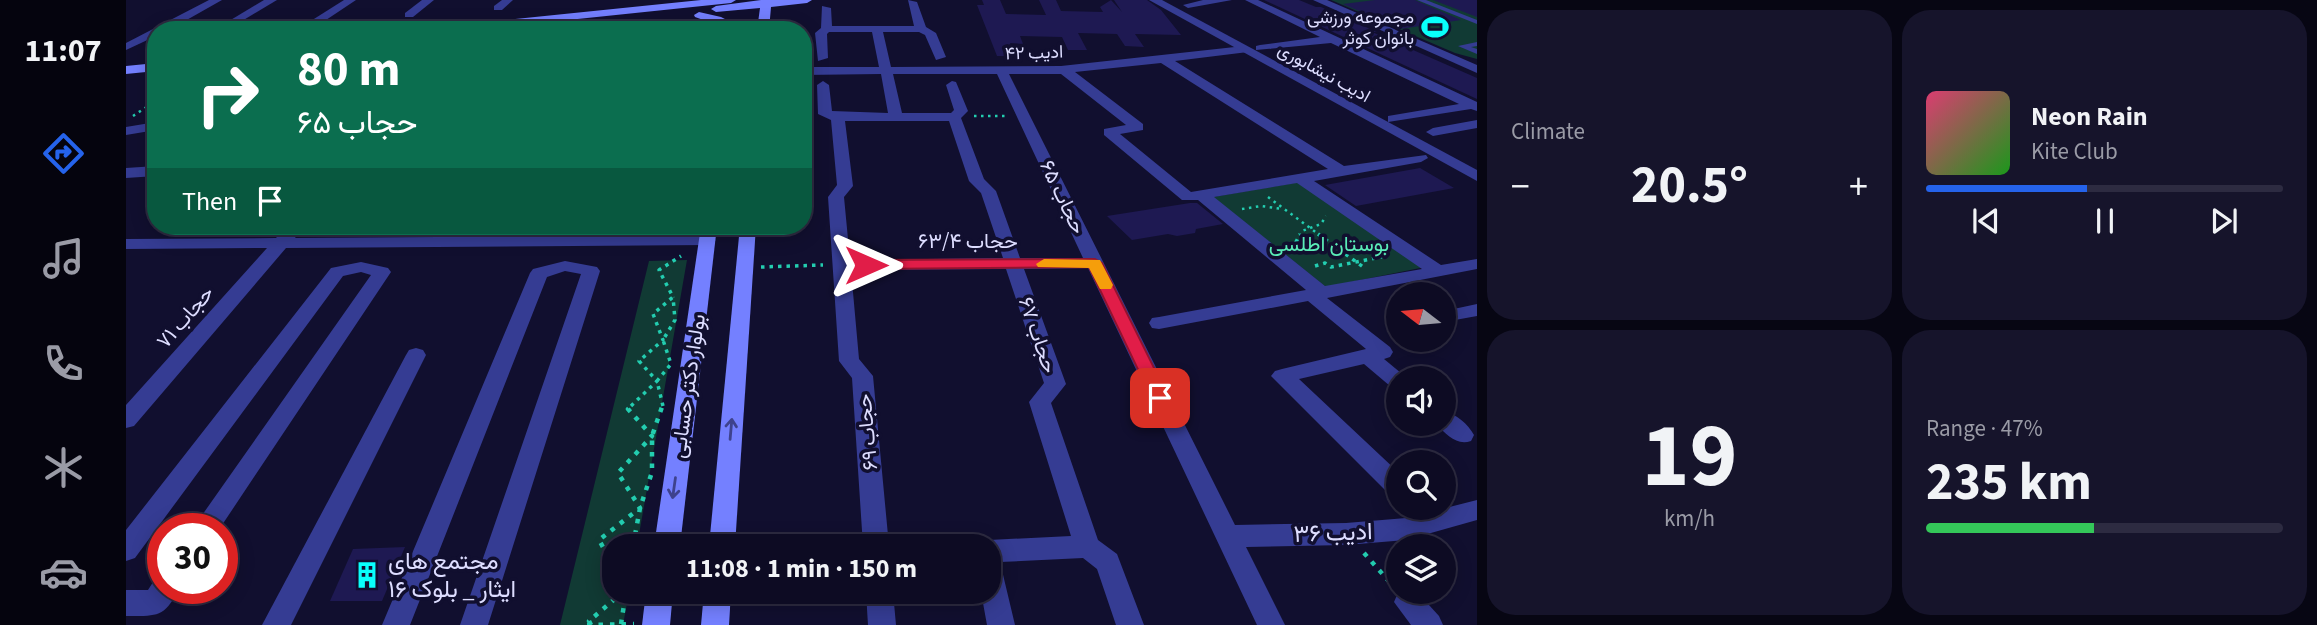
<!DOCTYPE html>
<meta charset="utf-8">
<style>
body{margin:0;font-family:"Source Sans 3",Vazirmatn,sans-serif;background:#16142b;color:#f1f3f6;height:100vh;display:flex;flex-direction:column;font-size:26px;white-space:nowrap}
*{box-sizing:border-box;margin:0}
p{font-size:23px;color:#9a9ba6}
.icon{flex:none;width:38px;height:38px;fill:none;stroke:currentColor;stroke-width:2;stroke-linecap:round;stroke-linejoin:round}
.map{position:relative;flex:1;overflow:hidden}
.side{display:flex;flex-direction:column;gap:10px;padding:10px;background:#070613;width:840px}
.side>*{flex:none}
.banner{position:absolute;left:21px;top:21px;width:665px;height:214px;border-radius:28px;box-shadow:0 4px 18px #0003,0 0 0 2px #2d2b41;background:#0b6e4f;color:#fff;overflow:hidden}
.needle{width:46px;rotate:286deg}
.tools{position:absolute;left:1260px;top:282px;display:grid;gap:14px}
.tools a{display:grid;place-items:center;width:70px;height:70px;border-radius:50%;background:#0d0b23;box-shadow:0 4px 18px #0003,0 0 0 2px #2d2b41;font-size:35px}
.speed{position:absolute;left:21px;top:513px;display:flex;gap:14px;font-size:35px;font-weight:700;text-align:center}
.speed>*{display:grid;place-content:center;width:91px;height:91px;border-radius:50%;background:#0d0b23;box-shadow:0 4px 18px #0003,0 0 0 2px #2d2b41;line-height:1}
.speed .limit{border:10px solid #d22;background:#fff;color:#111}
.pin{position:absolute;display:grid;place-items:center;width:60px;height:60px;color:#fff;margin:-30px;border-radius:14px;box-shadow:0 4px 10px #0006}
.me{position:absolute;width:77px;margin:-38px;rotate:90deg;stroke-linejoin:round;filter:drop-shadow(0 0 5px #0008)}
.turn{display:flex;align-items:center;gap:24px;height:147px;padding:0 35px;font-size:32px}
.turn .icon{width:91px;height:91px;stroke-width:2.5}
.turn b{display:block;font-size:49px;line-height:60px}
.then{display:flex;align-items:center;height:66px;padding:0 35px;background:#0003;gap:14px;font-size:26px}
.big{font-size:52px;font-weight:700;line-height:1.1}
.side .widget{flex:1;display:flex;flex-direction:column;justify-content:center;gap:10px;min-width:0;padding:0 24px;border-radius:28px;background:#16142b}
.side .dial{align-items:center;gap:0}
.dial b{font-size:91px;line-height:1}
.song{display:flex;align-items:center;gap:21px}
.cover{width:84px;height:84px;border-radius:10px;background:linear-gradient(135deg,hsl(340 70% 55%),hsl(120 70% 35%))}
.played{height:7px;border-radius:4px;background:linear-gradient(90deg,#2563eb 45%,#2d2b41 45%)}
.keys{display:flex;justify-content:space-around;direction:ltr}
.heat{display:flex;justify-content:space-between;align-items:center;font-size:38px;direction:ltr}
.charge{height:10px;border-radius:5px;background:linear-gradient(90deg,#34c759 47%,#2d2b41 0)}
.side .tiles{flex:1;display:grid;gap:10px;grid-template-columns:repeat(2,1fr)}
.trip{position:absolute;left:476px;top:534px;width:399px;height:70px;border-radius:28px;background:#0d0b23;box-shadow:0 4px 18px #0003,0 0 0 2px #2d2b41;font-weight:700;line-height:70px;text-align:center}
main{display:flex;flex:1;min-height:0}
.tab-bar{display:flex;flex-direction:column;width:126px;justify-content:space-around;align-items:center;background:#05040e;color:#9a9ba6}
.tab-bar .icon{width:49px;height:49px}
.tab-bar .active{color:#2563eb}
.tab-bar b{font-size:32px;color:#f1f3f6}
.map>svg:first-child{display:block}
.green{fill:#113a34}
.building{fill:#1e1952}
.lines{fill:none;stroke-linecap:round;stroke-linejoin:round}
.path-far3{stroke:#23cdb0;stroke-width:2;stroke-dasharray:2 3.5;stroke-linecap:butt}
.path-far2{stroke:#23cdb0;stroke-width:2.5;stroke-dasharray:2.5 4.5;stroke-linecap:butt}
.path-far1{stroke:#23cdb0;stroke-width:3.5;stroke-dasharray:3.5 5;stroke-linecap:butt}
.path{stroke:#23cdb0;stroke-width:4.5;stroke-dasharray:4.5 7;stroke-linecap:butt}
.service{fill:#353c93;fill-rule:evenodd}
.minor{fill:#353c93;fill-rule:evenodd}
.tertiary{fill:#353c93;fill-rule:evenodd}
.secondary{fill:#7480ff;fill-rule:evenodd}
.oneway{stroke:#3e428d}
.route{fill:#e11d48;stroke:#92132f;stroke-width:2}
.slow{fill:#f59e0b}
.labels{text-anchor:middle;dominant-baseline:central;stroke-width:7;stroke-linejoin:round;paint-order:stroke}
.far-poi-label{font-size:18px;fill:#ddf;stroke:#110f2f;text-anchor:end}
.far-street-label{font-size:18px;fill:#ddf;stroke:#110f2f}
.street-label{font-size:21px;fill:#ddf;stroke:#110f2f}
.park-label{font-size:21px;fill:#5bedb8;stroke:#110f2f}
.near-street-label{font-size:24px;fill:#ddf;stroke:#110f2f}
.near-poi-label{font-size:24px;fill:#ddf;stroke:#110f2f;text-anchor:start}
</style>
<main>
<nav class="tab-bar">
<b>11:07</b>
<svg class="icon active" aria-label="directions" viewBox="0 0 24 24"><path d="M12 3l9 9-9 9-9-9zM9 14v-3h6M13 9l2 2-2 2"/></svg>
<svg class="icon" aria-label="music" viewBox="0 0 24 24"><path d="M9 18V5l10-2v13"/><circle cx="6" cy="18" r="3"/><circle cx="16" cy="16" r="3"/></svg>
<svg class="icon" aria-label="phone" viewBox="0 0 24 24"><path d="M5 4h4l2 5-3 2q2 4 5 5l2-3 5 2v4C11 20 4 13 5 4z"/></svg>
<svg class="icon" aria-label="climate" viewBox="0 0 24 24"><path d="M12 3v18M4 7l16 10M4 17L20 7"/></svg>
<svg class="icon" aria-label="car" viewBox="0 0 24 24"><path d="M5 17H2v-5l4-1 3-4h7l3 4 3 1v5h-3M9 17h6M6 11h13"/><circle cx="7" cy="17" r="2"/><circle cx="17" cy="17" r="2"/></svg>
</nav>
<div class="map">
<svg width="1351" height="625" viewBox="0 0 1351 625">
<rect width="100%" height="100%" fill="#110f2f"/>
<!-- green -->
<g class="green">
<path d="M1205 0H1351V59L1329 53Z"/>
<path d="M1174 182 1299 267 1200 287 1087 197Z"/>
<path d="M561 260 511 546H488V592H503L497 625H434L523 261Z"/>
</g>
<!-- building -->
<g class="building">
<path d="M856 0H874L880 14 920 15 913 0H930L935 11 977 12 974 7 985 0 996 12 988 0H1021L1035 10 1055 35 1009 34 1018 47 999 46 991 34 952 33 961 50H942L936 37 894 36 897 44 884 43 890 56H871L851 5H858Z"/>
<path d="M1138 0H1173L1190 7H1195L1251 32H1246L1351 78V99Z"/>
<path d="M1249 0H1289L1335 20 1274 29 1217 4Z"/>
<path d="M1307 0H1351V17Z"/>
<path d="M1294 168 1328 188 1230 206 1199 185Z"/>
<path d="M1064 203H1071L1097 224 1070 229 1069 233 1051 236 1042 234 1006 240 981 216Z"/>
<path d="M279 547 256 601H204L227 549Z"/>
</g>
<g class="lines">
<!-- path-far3 -->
<g class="path-far3">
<path d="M264 30 273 23"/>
<path d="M25 103 30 100"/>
</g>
<!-- path-far2 -->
<g class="path-far2">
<path d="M7 116 28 102"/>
<path d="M848 116H882"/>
<path d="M1142 197 1195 236"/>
<path d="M1116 209 1135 206 1156 209"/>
<path d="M1174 236 1176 231 1195 224 1200 216"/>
</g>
<!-- path-far1 -->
<g class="path-far1">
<path d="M1192 234 1240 269"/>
<path d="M1166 250 1174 234"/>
<path d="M1189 266 1199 263 1205 267 1255 257 1245 250 1251 249"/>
<path d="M635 267 697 265"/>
<path d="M505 406 531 381 513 361 537 340 527 314 547 297 533 270 555 256"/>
<path d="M537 406 531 381 545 364 537 340 549 320 547 297"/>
</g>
<!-- path -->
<g class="path">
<path d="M507 546 514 508 526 472V436L537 404"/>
<path d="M1238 553 1268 587"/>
<path d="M488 567 473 540 514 508 492 473 526 436 502 409 507 404"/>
<path d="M495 624 500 592"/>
<path d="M461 625 508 624"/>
<path d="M465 625 463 621 497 592"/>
</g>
<!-- service -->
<g class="service">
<path d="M1291 0H1300L1351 20V24Z"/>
<path d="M1351 42V46L1345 47 1351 49V54L1332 46Z"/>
</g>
<!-- minor -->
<g class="minor">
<path d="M138 0H151L101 30H88Z"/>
<path d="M218 0H230L188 28H180V24Z"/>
<path d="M296 0H308L287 17H279V13Z"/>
<path d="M376 0H387L376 10H368V6Z"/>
<path d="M782 0 791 2 800 27 810 33 820 57 810 60 799 35 793 32H757L765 67 935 66 1118 46 1122 48V52L1049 61 1218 166 1300 155 1302 158 1295 162 1188 181 1315 265 1351 259V269L1201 298 1264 347 1267 352 1264 357 1258 359 1281 378H1272V388L1264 386 1238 364 1173 379 1272 472V497L1263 494 1145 376 1149 371 1156 369 1240 349 1182 301 1033 329 1026 328 1023 323 1026 318 1033 317 1180 290 1072 200H1056L978 135V129L1000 125 935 74H883L1109 525 1220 523 1280 518 1351 500V520L1280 540 1220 545 1120 547 1159 625H1131L962 268 898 269 940 384 925 403 972 540 991 554 1018 625H990L971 569 957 558 874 562 889 625H861L855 592H863V546H852L854 543 863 540 945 536 903 402 918 383 880 269 725 270 733 359 747 376 763 546H737L726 378 713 361 702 197 711 185 705 120 692 114 691 85 697 81 703 85 706 111 762 113 755 74 677 75V67H753L746 32H703L701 34 702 58 692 61 689 33 695 28 696 6 705 8 706 26H788ZM1035 63 1202 169 1065 192 994 134 1017 130V124L949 72ZM767 74H871L957 258H894L870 191 858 179 835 118 842 111 830 82 826 81 820 85 828 110 825 113H776ZM719 121H823L843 181 855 193 877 258 724 260 718 197 727 186ZM1171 183 1296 269 1199 286 1088 197Z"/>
<path d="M1077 0H1106L1062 8 1057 5Z"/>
<path d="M1119 0H1132L1351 102V111L1345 109 1262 122V116L1333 104 1205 43 1130 50V46L1134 45 1194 37Z"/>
<path d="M1187 0H1201L1351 65V73Z"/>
<path d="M1351 120V128L1307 136 1300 132 1307 128Z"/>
<path d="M30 122V130L0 135V127Z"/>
<path d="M30 166V176L0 178V168Z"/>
<path d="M161 226H178L169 238 581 235 590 240 581 245 160 248 8 426 0 428V405L141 248 0 249V239L150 238Z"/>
<path d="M439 261 471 267 474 271 362 625H334L455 274 439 271 421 277 284 625H256L404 273 407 269Z"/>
<path d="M235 262 262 268 265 272 94 528H67L245 275 235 272 217 276 9 558 0 561V530L205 268Z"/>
<path d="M1351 304V316L1318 322V309L1323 310Z"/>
<path d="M290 348 297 350 300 355 165 625H136L280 355 283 350Z"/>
<path d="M1318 411C1330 414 1342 424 1348 435L1345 441C1330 446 1321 434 1310 425L1318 424Z"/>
<path d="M37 576V588H53C39 618 31 616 0 616V590H22L29 579Z"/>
<path d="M740 592H767L770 625H742Z"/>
<path d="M1276 592 1292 593 1313 616 1317 625H1285L1268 602 1272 593Z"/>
</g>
<!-- tertiary -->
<g class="tertiary">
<path d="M83 0H96L43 30H30V36L0 50V43Z"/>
<path d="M1023 0H1036L1351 170V181Z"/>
</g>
<!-- secondary -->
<g class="secondary">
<path d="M575 0H610L605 3 345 30H305L310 27Z"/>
<path d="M635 0H686L681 3 645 7 643 30H631L634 8 590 12 585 9 590 6Z"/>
<path d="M573 12 595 17 620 30H605L569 17 568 15Z"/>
<path d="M30 63V71L0 74V66Z"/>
<path d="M575 226H591L554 546H528Z"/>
<path d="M614 226H630L609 546H583Z"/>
<path d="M520 592H547L544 625H516Z"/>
<path d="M578 592H605L603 625H575Z"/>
</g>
</g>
<!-- one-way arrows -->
<defs><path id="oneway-shaft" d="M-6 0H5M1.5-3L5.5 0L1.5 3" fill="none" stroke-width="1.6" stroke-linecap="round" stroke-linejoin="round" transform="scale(1.75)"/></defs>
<g class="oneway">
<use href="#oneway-shaft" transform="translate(605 429) rotate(-85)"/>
<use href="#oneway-shaft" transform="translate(548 488) rotate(98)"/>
</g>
<!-- route -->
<path class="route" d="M969 259 976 263 1043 398 1041 403H1028L963 267 740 269 732 265 740 260Z"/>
<!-- slow -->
<path class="slow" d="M918 259 974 260 987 285 985 289H974L963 268 912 267 910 264Z"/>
<!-- icons -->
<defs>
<symbol id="stadium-bare" viewBox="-9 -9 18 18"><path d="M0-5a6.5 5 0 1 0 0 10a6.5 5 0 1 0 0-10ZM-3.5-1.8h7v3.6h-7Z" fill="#09fffc" stroke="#110f2f" stroke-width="2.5" paint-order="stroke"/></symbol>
<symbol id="building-bare" viewBox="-9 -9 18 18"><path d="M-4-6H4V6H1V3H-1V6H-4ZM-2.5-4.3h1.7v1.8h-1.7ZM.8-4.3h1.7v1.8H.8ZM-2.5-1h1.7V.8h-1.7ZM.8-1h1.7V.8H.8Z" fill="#09fffc" stroke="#110f2f" stroke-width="2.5" paint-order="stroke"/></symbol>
</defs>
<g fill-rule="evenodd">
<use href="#stadium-bare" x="1290" y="8" width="38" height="38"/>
<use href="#building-bare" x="222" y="556" width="38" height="38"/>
</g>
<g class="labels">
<!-- far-poi labels -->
<g class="far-poi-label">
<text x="1288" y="17">مجموعه ورزشی<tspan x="1288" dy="21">بانوان کوثر</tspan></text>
</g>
<!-- far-street labels -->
<g class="far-street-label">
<text transform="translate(908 53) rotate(-2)">ادیب ۴۲</text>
<text transform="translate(1198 73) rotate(29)">ادیب نیشابوری</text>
</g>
<!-- street labels -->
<g class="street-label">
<text transform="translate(937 197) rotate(64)">حجاب ۶۵</text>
<text x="842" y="241">حجاب ۶۳/۴</text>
<text transform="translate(59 317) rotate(-49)">حجاب ۷۱</text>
<text transform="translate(912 335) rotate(71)">حجاب ۶۷</text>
<text transform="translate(562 386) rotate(-82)">بولوار دکتر حسابی</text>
<text transform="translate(741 432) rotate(-95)">حجاب ۶۹</text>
</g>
<!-- park labels -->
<g class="park-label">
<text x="1203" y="244">بوستان اطلسی</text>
</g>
<!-- near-street labels -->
<g class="near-street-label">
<text transform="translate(1207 533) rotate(-2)">ادیب ۳۶</text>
</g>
<!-- near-poi labels -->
<g class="near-poi-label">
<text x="262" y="561">مجتمع های<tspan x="262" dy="28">ایثار _ بلوک ۱۶</tspan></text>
</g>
</g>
</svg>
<div class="tools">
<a><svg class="needle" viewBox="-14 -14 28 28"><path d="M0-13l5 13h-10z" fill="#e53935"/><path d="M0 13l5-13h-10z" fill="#9a9ba6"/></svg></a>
<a><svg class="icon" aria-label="sound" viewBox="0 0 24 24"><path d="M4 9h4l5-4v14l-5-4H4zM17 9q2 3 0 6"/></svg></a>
<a><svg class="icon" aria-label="search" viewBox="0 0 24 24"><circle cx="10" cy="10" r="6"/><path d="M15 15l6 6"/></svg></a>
<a><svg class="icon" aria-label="layers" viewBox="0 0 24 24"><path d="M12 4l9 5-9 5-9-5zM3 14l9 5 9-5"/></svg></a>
</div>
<div class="speed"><div class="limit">30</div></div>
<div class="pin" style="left:1034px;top:398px;background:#d93025"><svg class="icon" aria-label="arrive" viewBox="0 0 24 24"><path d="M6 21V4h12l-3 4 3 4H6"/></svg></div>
<svg class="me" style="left:740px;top:265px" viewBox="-20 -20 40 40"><path d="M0-17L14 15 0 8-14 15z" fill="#e11d48" stroke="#fff" stroke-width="4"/></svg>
<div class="trip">11:08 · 1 min · 150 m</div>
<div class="banner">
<div class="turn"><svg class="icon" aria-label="right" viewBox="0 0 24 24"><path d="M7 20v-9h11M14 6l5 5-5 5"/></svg><div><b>80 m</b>حجاب ۶۵</div></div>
<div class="then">Then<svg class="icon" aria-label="arrive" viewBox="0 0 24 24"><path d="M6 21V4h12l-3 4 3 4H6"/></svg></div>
</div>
</div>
<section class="side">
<div class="tiles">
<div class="widget"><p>Climate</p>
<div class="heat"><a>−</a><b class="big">20.5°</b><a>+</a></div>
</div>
<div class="widget">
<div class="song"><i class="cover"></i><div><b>Neon Rain</b><p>Kite Club</p></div></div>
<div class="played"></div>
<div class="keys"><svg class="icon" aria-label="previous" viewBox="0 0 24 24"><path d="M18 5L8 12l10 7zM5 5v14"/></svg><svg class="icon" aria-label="pause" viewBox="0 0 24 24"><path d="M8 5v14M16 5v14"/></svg><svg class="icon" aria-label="next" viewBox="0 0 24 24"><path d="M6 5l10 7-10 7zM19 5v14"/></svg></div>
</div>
<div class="widget dial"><b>19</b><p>km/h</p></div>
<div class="widget"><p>Range · 47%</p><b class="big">235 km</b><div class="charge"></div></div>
</div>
</section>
</main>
